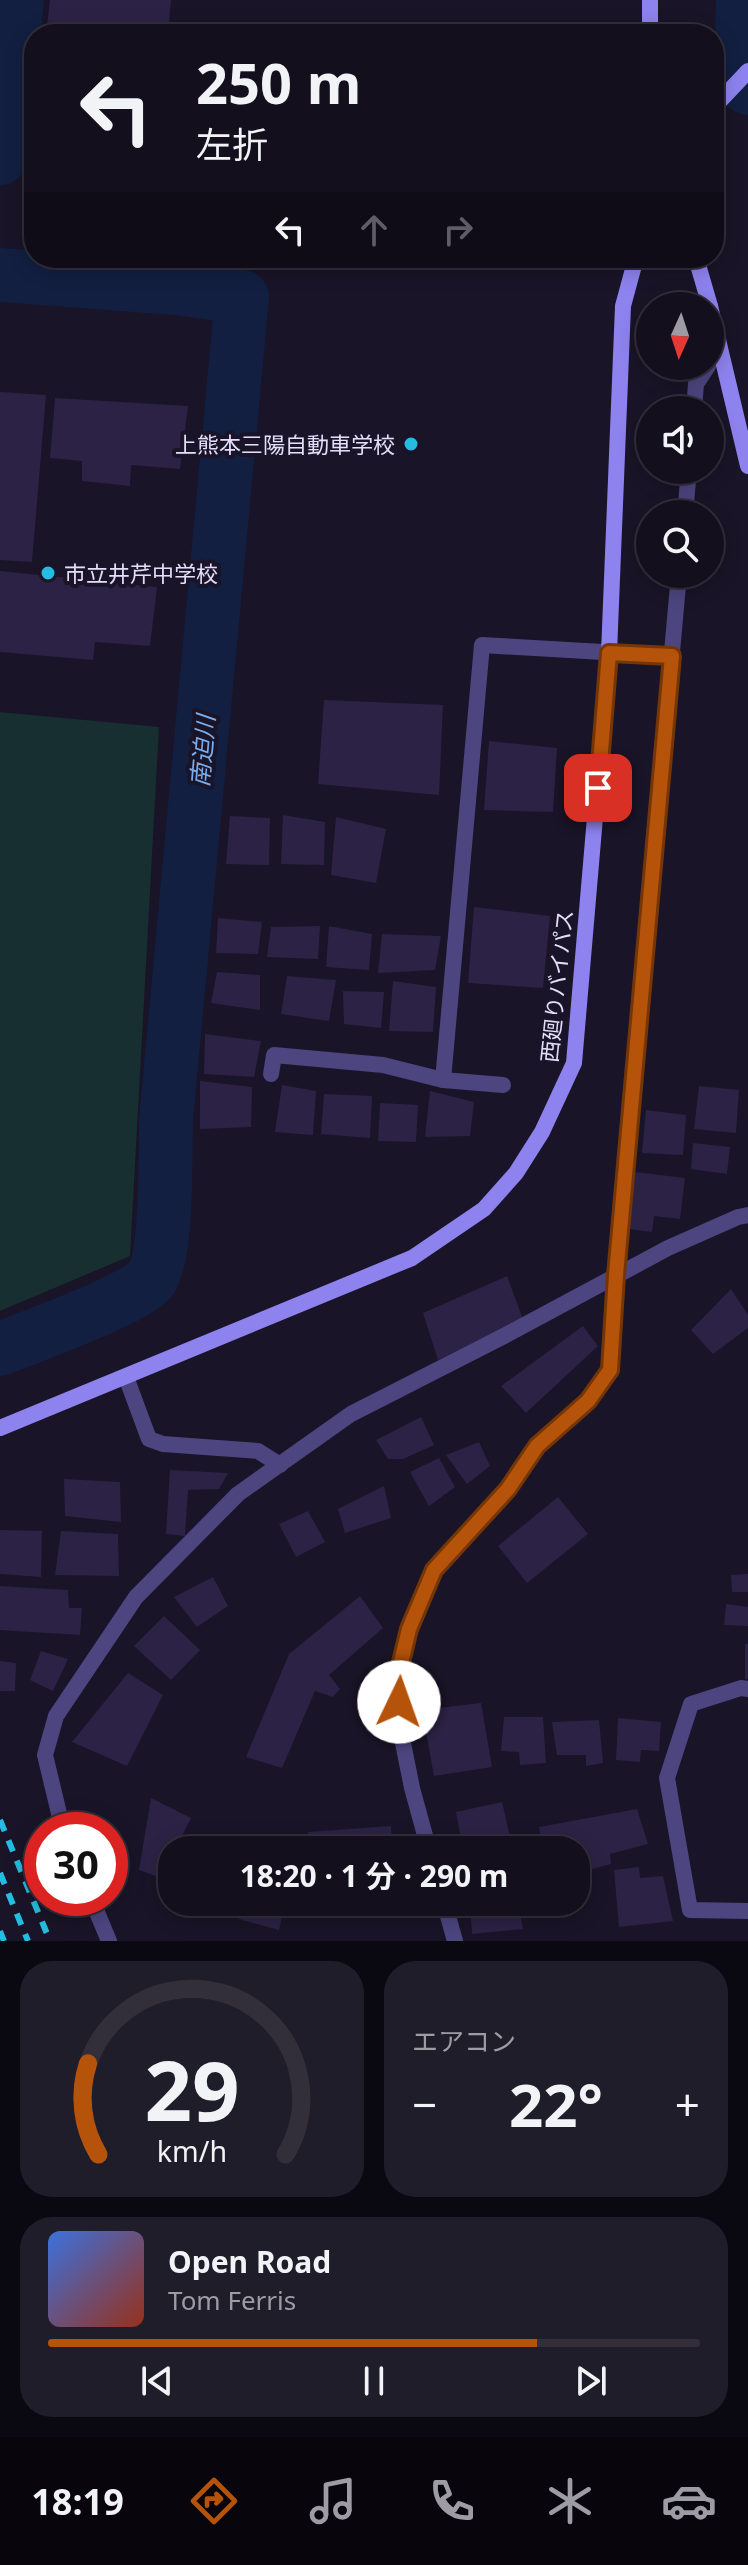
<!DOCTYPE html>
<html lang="ja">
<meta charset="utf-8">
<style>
body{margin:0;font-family:"Noto Sans","Noto Sans JP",sans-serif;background:#201d2a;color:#f1f3f6;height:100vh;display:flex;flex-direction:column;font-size:30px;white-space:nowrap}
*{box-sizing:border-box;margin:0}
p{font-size:26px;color:#9d9ca4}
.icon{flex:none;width:44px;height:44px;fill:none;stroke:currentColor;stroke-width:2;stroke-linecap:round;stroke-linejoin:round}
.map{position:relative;height:1941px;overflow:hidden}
.details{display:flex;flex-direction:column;gap:20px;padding:20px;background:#0a0810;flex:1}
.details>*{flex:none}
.guide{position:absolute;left:24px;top:24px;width:700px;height:244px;border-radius:32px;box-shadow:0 4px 20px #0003,0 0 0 2px #322f3b;background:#130f1d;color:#f1f3f6;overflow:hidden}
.needle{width:52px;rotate:183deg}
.fabs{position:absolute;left:636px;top:292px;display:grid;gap:16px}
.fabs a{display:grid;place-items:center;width:88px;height:88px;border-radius:50%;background:#130f1d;box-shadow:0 4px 20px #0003,0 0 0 2px #322f3b;font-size:40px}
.speed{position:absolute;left:24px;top:1812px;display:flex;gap:16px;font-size:40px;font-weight:700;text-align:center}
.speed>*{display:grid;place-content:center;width:104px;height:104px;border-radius:50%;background:#130f1d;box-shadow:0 4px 20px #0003,0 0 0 2px #322f3b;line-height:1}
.speed .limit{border:12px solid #d22;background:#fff;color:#111}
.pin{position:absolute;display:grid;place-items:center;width:68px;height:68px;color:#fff;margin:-34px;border-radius:16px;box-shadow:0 4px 12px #0006}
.me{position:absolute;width:88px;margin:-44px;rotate:3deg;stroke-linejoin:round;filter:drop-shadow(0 0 6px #0008)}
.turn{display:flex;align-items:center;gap:28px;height:168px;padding:0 40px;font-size:36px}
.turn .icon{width:104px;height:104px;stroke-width:2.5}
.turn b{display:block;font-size:56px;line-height:68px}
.lanes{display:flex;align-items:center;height:76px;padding:0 40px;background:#0003;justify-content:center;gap:40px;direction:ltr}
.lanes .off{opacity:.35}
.big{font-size:60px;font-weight:700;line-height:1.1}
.details .card{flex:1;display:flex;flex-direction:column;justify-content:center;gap:12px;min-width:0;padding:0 28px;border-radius:32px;background:#201d2a}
.details .dial{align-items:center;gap:0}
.dial svg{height:208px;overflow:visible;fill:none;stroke:#322f3b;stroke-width:7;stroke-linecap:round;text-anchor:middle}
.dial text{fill:#f1f3f6;stroke:none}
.song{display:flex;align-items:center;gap:24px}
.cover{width:96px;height:96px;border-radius:12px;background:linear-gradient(135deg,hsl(220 70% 55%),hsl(10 70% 35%))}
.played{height:8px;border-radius:4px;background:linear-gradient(90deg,#b45309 75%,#322f3b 75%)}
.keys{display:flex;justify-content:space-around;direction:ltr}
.heat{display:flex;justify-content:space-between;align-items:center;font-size:44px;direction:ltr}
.details .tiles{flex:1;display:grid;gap:20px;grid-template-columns:1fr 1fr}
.card:last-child{grid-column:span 2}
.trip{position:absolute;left:158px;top:1836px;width:432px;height:80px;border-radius:32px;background:#130f1d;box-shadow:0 4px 20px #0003,0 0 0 2px #322f3b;font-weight:700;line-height:80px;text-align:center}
.tabs{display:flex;height:128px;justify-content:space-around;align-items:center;background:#08060c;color:#9d9ca4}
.tabs .icon{width:56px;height:56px}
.tabs .selected{color:#b45309}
.tabs b{font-size:36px;color:#f1f3f6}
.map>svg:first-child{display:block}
.grass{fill:#172f30}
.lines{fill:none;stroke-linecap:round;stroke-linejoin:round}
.river{stroke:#121f41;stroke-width:54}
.building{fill:#2c2245}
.lane{stroke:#4c457f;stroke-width:16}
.street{stroke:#4c457f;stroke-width:16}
.secondary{stroke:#8e82ee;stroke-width:16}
.rail{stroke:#24bde1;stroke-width:6;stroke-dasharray:12 10;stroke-linecap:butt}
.route-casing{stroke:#753606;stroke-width:20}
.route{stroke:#b45309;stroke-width:14}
.poi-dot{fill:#24bde1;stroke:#191427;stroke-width:3}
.labels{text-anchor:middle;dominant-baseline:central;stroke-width:8;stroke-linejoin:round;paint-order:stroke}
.poi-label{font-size:22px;fill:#e4defa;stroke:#191427;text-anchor:end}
.street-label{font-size:22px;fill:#e4defa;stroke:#191427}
.water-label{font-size:24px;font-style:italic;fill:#7aaded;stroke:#191427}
</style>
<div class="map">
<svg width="748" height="1941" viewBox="0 0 748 1941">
<rect width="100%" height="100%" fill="#191427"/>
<!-- grass -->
<path class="grass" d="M0 712 159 727 130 1256 0 1311Z"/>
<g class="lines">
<!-- river -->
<g class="river">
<path d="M743 0 742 41 748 88"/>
<path d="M0 158 17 0"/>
<path d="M0 275 175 288 242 297 166 1120C165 1154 168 1254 151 1279 138 1298 27 1338 0 1349"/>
</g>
</g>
<!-- building -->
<g class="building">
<path d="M50 0H171L168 34H46Z"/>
<path d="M32 116H34V149H29Z"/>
<path d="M0 392 46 395 32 562 0 560Z"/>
<path d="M55 398 188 406 180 469 131 465 130 486 82 481V461L50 458Z"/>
<path d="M0 571 157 587 150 646 95 642 93 660 0 652Z"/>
<path d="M324 700 443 705 439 795 318 784Z"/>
<path d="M489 741 557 748 553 812 484 810Z"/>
<path d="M283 815 325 822 324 865 281 864Z"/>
<path d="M230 816 270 818 269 865 226 864Z"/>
<path d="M336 817 386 829 376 883 331 875Z"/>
<path d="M474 907 550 916 543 988 468 983Z"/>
<path d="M218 918 262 922 258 954 216 953Z"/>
<path d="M320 926 318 959 267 957 271 927Z"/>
<path d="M329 926 372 934 369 970 326 967Z"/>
<path d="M382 934 441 936 435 970 378 973Z"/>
<path d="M217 972 260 975V1010L211 1003Z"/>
<path d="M287 976 336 980 329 1021 281 1014Z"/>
<path d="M393 981 436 987 433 1032 389 1031Z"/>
<path d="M343 991 384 992 381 1028 344 1024Z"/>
<path d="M205 1034 261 1041 254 1077 204 1074Z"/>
<path d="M200 1081 252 1087 251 1127 200 1129Z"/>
<path d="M282 1085 316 1091 313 1135 275 1132Z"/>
<path d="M699 1086 739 1090 736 1133 694 1129Z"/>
<path d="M430 1091 474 1102 470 1136 425 1137Z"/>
<path d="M324 1094 372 1096 370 1138 321 1134Z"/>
<path d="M380 1103 418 1105 416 1142 378 1141Z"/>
<path d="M646 1110 686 1115 683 1155 642 1153Z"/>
<path d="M693 1143 730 1147 727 1174 691 1169Z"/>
<path d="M635 1172 685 1178 680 1219 654 1216 652 1232 629 1229Z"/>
<path d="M507 1276 523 1319 438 1360 423 1313Z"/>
<path d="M731 1289 748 1315V1328L713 1354 691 1330Z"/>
<path d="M583 1326 598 1346 526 1413 501 1386Z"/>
<path d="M421 1417 434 1445 403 1459H388L376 1440Z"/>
<path d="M479 1442 490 1466 467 1484 446 1455Z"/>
<path d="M439 1458 455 1487 429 1506 410 1472Z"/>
<path d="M170 1470 228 1473 219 1489 188 1490 185 1536 166 1534Z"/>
<path d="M64 1479 120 1482 121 1522 65 1516Z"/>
<path d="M384 1486 391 1518 345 1533 338 1509Z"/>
<path d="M558 1497 588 1534 527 1583 498 1546Z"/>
<path d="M308 1511 325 1542 296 1557 279 1524Z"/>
<path d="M0 1530 42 1531 41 1577 0 1574Z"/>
<path d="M61 1531 118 1534 119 1576 55 1575Z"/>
<path d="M748 1574V1592H732L731 1575Z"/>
<path d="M213 1577 228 1606 197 1627 174 1597Z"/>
<path d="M0 1586 68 1590 69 1608H82L80 1635 0 1630Z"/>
<path d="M360 1596 383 1628 329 1675 340 1689 333 1697 315 1691 282 1768 246 1757 289 1654Z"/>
<path d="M726 1604 748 1607V1626L724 1625Z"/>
<path d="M164 1616 200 1650 171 1680 134 1646Z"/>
<rect x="745" y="1644" width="3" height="35"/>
<path d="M41 1651 68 1659 53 1691 30 1680Z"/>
<path d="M0 1661 16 1663 15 1691H0Z"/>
<path d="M128 1673 163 1695 127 1766 72 1742Z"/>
<path d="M481 1703 492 1767 434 1776 422 1710Z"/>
<path d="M504 1717H543L546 1763 520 1765 519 1752 501 1751Z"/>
<path d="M618 1718 661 1722 659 1751 641 1750 640 1762 616 1760Z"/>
<path d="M599 1720 603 1763 586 1766V1755H557L552 1722Z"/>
<path d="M151 1798 191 1818 175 1850H172V1856L161 1878 139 1870Z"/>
<path d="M502 1802 513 1850H463L456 1812Z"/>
<path d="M637 1809 648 1844 610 1854 611 1864 581 1872 576 1863V1850H543L539 1827Z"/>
<path d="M391 1826 392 1850H311L308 1832Z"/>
<path d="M639 1867 640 1878 663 1876 673 1921 619 1927 614 1870Z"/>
<path d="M243 1902H285L279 1930 239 1919Z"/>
<path d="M470 1902H518L523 1929 472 1934Z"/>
</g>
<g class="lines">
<!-- lane -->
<path class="lane" d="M271 1074 274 1055 383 1065 443 1080"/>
<!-- street -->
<g class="street">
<path d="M694 410 696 384 708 366"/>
<path d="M685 514 689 470"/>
<path d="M503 1085 443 1080 482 645 672 656"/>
<path d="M126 1377 149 1439 163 1444 258 1451 280 1465"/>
<path d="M748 1689 741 1688 691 1704 667 1778 690 1910 748 1911"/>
<path d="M63 1830 45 1755 56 1716 136 1597 238 1494 351 1414 504 1336 668 1248 738 1217 748 1215"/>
<path d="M429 1850 412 1788 400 1728 398 1675 409 1629 434 1570 508 1489 537 1446 588 1401 610 1370 616 1275 679 574"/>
<path d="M91 1898 109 1941"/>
<path d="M444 1902 455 1941"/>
</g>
<!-- secondary -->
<g class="secondary">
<path d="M650 0V34"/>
<path d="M714 107 748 71"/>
<path d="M696 258 710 306"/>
<path d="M710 306 748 466"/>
<path d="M0 1428 412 1258 484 1209 516 1173 542 1132 574 1063 609 653 623 306 636 258"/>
</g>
<!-- rail -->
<g class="rail">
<path d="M0 1820 50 1941"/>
<path d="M0 1873 28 1941"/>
<path d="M0 1931 4 1941"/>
</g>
</g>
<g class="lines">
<defs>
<path id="route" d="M399 1702 398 1675 409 1629 434 1570 508 1489 537 1446 588 1401 610 1370 616 1275 672 656 609 653 598 788"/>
</defs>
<!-- route casing -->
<use href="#route" class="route-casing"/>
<!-- route -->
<use href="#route" class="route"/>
</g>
<!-- markers -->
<g class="poi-dot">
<circle cx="411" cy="444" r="8"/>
<circle cx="48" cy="573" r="8"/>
</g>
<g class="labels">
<!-- poi labels -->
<g class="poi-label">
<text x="395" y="444">上熊本三陽自動車学校</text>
<text x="64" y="573" text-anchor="start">市立井芹中学校</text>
</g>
<!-- street labels -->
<g class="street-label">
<text transform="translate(556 986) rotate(-84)">西廻りバイパス</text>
</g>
<!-- water labels -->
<g class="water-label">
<text transform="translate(202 751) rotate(-85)">南迫川</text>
</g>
</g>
</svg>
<div class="fabs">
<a><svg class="needle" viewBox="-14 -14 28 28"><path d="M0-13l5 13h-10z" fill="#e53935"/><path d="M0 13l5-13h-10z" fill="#9d9ca4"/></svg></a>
<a><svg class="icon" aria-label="sound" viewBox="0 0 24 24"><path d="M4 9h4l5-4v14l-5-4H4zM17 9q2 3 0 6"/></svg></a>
<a><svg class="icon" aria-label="search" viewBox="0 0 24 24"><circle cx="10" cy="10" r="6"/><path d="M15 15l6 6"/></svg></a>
</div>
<div class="speed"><div class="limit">30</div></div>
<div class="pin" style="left:598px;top:788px;background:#d93025"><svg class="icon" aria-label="arrive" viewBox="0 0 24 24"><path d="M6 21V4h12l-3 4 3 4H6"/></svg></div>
<svg class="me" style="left:399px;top:1702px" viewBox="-20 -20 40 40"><circle r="19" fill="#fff"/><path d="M0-13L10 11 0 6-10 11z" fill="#b45309"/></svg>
<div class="trip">18:20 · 1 分 · 290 m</div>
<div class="guide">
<div class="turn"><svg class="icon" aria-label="left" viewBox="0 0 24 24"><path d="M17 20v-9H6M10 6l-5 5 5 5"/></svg><div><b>250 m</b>左折</div></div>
<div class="lanes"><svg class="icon" aria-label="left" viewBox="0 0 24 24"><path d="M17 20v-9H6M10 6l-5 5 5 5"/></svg><svg class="icon off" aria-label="ahead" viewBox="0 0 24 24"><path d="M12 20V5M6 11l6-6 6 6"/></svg><svg class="icon off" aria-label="right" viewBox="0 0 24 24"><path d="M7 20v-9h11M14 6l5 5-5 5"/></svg></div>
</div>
</div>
<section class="details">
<div class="tiles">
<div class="card dial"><svg viewBox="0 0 100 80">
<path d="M14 69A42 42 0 1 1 86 69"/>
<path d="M14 69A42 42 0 0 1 10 34" stroke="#b45309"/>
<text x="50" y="56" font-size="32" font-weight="700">29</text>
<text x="50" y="72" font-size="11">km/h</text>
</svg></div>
<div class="card"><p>エアコン</p>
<div class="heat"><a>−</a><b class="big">22°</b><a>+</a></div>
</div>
<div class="card">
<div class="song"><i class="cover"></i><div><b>Open Road</b><p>Tom Ferris</p></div></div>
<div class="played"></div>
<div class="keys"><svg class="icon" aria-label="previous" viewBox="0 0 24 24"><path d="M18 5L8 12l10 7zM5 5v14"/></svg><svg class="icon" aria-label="pause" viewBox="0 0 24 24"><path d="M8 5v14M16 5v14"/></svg><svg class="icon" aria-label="next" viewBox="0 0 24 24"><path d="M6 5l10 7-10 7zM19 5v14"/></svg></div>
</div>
</div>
</section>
<nav class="tabs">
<b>18:19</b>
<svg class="icon selected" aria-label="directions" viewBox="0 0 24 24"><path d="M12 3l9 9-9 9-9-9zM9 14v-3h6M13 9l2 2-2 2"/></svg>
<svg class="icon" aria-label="music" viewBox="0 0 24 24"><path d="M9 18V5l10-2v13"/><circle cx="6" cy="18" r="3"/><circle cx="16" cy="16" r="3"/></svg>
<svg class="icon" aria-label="phone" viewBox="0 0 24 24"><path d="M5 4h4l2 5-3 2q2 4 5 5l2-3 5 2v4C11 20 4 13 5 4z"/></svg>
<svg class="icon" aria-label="climate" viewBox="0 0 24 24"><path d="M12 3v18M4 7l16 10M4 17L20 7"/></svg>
<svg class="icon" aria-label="car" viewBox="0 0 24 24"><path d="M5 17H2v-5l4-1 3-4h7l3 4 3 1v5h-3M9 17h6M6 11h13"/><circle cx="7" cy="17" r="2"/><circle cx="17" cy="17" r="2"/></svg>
</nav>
